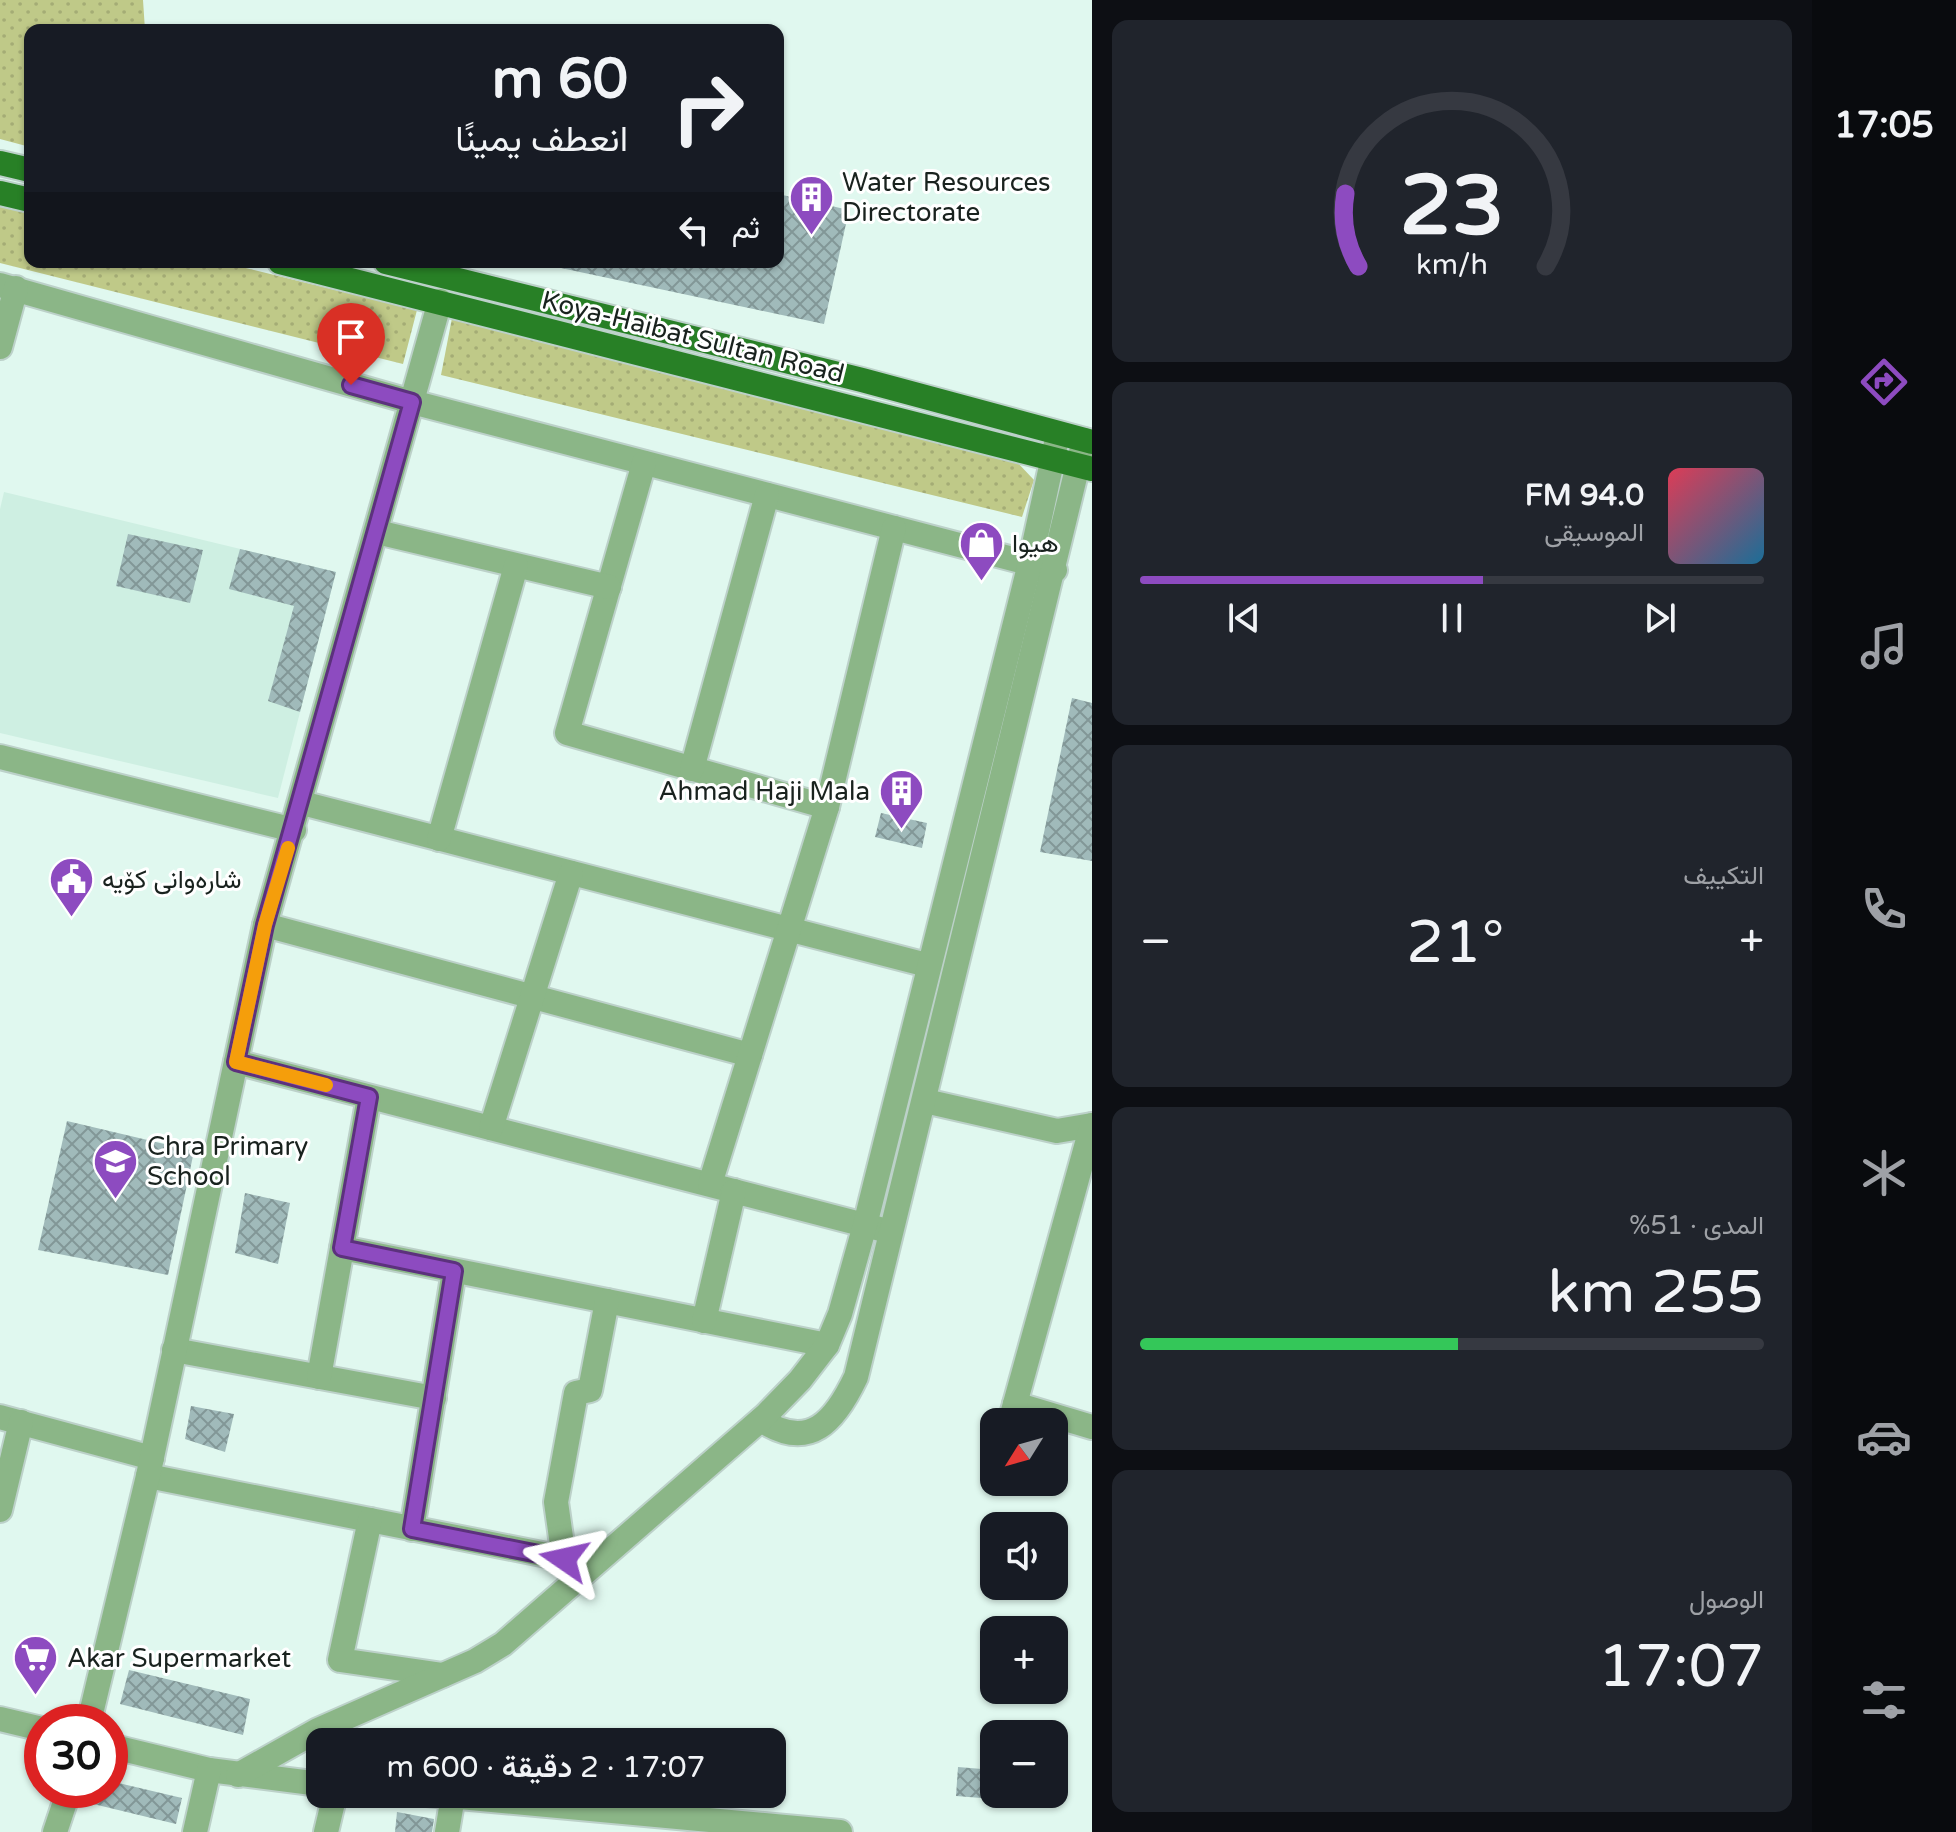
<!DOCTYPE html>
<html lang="ar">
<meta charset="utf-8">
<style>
body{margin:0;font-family:"Varela Round",Vazirmatn,sans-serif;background:#20242c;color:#f1f3f6;direction:rtl;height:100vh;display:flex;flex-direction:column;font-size:30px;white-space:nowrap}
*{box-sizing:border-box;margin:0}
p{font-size:26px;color:#9ea1a6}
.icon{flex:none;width:44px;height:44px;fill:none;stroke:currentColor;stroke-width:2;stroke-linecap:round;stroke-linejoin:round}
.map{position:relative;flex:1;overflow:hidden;direction:ltr}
.panel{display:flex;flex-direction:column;gap:20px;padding:20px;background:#0d0f14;width:720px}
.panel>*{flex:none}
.top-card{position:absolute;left:24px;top:24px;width:760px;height:244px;border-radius:16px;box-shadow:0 2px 6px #0004;direction:rtl;background:#171b24;color:#f1f3f6;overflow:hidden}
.needle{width:52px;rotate:233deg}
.tools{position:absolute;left:980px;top:1408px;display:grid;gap:16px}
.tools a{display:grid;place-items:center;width:88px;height:88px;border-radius:16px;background:#171b24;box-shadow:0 2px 6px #0004;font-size:40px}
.speed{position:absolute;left:24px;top:1704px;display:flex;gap:16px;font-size:40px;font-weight:700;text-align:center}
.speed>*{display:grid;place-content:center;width:104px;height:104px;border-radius:50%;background:#171b24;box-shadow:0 2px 6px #0004;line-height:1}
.speed .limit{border:12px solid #d22;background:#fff;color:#111}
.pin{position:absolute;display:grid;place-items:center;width:68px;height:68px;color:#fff;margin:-82px -34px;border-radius:50% 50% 50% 0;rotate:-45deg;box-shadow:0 0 8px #0007}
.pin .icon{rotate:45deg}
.me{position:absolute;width:88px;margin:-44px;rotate:281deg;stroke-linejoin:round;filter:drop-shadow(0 0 6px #0008)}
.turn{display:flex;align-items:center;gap:28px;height:168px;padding:0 24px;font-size:36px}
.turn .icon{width:104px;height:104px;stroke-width:2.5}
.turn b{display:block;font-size:56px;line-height:68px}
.then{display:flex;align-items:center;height:76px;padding:0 24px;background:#0003;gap:16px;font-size:30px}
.big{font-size:60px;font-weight:600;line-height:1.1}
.panel .card{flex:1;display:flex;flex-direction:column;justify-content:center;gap:12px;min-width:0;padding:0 28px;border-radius:16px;background:#20242c}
.panel .dial{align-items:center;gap:0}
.dial svg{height:208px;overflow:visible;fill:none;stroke:#363941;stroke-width:7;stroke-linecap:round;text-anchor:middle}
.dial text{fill:#f1f3f6;stroke:none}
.song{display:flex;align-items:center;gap:24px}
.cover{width:96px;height:96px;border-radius:12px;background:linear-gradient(135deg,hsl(350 70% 55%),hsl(200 70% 35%))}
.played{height:8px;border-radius:4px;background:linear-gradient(90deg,#8d4bc0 55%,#363941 55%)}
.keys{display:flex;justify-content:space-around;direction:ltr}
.heat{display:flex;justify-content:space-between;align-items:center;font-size:44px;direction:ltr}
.charge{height:12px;border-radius:6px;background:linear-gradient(90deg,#34c759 51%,#363941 0)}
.trip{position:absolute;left:306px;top:1728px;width:480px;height:80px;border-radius:16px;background:#171b24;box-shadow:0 2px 6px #0004;font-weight:600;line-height:80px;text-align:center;direction:rtl}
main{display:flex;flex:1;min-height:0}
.dock{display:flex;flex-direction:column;width:144px;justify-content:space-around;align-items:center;background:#090b0e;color:#9ea1a6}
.dock .icon{width:56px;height:56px}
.dock .selected{color:#8d4bc0}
.dock b{font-size:36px;color:#f1f3f6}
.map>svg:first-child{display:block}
.built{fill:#ceefe2}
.green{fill:url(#green-dots)}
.building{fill:url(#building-cross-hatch)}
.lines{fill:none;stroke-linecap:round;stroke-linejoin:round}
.minor-casing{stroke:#bcd1c9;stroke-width:28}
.major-casing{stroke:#bcd1c9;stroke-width:28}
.minor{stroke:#8bb687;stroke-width:24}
.major{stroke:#288026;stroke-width:24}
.route-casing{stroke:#5c317d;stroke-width:20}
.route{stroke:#8d4bc0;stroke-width:14}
.slow{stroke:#f59e0b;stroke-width:14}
.labels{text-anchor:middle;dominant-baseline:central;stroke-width:6;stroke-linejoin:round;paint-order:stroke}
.poi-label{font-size:26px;fill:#19221e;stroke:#fff;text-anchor:start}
.street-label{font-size:26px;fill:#19221e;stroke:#fff}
</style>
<main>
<nav class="dock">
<b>17:05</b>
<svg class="icon selected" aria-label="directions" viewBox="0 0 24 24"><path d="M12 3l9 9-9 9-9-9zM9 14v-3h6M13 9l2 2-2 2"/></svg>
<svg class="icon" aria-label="music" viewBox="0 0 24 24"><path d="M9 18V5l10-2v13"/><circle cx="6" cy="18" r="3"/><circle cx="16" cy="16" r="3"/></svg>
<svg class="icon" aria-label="phone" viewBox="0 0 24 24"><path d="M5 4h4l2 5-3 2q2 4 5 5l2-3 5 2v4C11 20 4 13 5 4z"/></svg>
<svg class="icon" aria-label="climate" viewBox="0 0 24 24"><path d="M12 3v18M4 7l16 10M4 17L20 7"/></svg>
<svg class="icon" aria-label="car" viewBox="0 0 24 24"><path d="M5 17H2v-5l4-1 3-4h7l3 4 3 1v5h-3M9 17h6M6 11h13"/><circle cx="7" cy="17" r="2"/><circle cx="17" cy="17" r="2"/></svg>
<svg class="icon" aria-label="filters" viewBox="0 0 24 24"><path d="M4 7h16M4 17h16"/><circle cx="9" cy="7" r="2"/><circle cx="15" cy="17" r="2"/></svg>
</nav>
<section class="panel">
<div class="card dial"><svg viewBox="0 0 100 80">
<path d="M14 69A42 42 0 1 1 86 69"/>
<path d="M14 69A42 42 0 0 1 9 41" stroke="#8d4bc0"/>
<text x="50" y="56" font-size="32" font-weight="700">23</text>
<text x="50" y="72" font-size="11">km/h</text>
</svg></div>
<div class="card">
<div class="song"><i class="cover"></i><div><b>94.0 FM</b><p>الموسيقى</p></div></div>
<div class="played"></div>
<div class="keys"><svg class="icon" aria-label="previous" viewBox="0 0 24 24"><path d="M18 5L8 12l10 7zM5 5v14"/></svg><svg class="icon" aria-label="pause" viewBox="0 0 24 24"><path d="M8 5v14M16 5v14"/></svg><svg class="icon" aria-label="next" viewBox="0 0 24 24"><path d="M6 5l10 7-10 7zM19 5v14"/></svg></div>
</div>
<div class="card"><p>التكييف</p>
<div class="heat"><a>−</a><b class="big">21°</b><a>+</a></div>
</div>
<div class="card"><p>المدى · 51%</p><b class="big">255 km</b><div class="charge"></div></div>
<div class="card"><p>الوصول</p><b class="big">17:07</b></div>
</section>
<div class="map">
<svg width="1092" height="1832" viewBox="0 0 1092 1832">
<defs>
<pattern id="green-dots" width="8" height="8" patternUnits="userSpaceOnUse" patternTransform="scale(2)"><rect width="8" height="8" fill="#bfc988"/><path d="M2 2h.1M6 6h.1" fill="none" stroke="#a4ac75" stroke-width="1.8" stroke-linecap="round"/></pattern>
<pattern id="building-cross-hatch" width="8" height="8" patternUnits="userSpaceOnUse" patternTransform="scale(2)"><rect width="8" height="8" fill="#a0baba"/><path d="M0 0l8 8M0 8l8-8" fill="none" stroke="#829797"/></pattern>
</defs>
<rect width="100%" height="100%" fill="#e0f8ef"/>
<!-- built -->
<path class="built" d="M4 492 336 572 278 798 0 733V509Z"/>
<!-- green -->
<g class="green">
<path d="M0 0H143L145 30H30V147L0 139Z"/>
<path d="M0 205 30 212V262H221L417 310 403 364 0 263Z"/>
<path d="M452 318 1014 459 1034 480 1022 517 441 375Z"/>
</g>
<!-- building -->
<g class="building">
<path d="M778 194 849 210 824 324 561 268 562 262H778Z"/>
<path d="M128 534 203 550 190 603 116 586Z"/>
<path d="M240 549 336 572 300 712 268 701 294 606 229 589Z"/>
<path d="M1072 698 1092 703V861L1040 852Z"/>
<path d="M881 813 927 823 922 848 875 837Z"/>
<path d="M67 1121 194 1151 168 1275 38 1250Z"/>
<path d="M245 1193 290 1203 278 1264 235 1253Z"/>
<path d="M191 1406 234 1414 225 1452 185 1439Z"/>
<path d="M129 1670 250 1699 243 1735 120 1704Z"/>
<path d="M958 1767 994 1770V1799L956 1796Z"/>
<path d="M110 1781 182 1798 176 1824 81 1801 84 1790H110Z"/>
<path d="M397 1812 434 1819 432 1832H395Z"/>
</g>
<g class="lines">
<defs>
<g id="minor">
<path d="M0 285 412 402 1055 570"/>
<path d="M0 347 16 288"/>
<path d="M644 463 567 733 827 807"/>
<path d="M377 532 609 587"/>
<path d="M0 757 294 830"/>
<path d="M692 769 767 495"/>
<path d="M302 803 927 965"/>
<path d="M439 839 516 566"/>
<path d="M265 925 750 1055"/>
<path d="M236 1062 880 1229"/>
<path d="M925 1101 1057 1131 1092 1125"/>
<path d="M491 1128 571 873"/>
<path d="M710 1184 827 807 894 528"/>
<path d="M342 1248 827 1345"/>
<path d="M704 1321 734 1191"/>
<path d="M174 1350 434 1398"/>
<path d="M319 1377 369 1097"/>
<path d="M1015 1404 1092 1427"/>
<path d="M0 1417 152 1458"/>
<path d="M761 1420C810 1452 835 1421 856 1377L1084 440"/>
<path d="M1010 1422 1092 1125"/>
<path d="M148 1476 592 1564"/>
<path d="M0 1510 21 1422"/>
<path d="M370 1520 340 1660 443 1675"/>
<path d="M412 1529 454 1271"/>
<path d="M564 1559 556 1502 576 1393 590 1390 607 1301"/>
<path d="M0 1719 42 1729"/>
<path d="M89 1722 148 1476 265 925 440 301"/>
<path d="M110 1746 209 1770 320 1784"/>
<path d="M238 1775 318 1730 475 1661 503 1644 766 1415 800 1380 827 1345 840 1314 865 1225 1030 563 1058 434"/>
<path d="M427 1794 840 1832"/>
<path d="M55 1832 69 1790"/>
<path d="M195 1832 209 1770"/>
<path d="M326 1832 335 1794"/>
<path d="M447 1832 453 1796"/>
</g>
<g id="major">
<path d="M0 163 30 170"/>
<path d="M0 193 30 200"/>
<path d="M280 262 1092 469"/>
<path d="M386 262 862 380 1092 442"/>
</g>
</defs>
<!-- minor casing -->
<use href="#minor" class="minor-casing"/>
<!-- major casing -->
<use href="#major" class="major-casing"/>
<!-- minor -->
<use href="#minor" class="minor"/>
<!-- major -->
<use href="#major" class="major"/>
</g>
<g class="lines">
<defs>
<path id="route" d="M351 385 412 402 265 925 236 1062 369 1097 342 1248 454 1271 412 1529 564 1559"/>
</defs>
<!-- route casing -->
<use href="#route" class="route-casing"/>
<!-- route -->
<use href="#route" class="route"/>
<!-- slow -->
<path class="slow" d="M288 848 265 925 236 1062 326 1085"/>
</g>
<!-- icons -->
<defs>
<symbol id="building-pin" viewBox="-11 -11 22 30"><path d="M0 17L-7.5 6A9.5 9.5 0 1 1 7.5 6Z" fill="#8d4bc0" stroke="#fff"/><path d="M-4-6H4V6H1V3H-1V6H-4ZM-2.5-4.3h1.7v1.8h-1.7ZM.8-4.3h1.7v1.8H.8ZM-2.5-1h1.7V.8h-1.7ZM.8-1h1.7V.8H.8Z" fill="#fff"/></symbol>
<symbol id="shop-pin" viewBox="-11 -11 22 30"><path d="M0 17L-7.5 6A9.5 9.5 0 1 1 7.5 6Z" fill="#8d4bc0" stroke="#fff"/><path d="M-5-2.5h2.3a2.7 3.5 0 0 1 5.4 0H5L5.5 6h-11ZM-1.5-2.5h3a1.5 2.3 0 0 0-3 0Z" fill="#fff"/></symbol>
<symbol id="civic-pin" viewBox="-11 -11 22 30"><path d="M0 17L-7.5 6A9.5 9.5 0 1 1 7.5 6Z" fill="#8d4bc0" stroke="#fff"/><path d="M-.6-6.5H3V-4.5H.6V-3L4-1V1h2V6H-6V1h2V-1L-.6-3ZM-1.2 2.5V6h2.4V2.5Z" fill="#fff"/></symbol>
<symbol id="school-pin" viewBox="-11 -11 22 30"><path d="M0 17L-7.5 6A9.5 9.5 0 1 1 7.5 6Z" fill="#8d4bc0" stroke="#fff"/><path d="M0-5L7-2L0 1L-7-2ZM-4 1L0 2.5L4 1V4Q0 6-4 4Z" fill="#fff"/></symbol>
<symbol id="supermarket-pin" viewBox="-11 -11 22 30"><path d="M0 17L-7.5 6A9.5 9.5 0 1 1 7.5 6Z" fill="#8d4bc0" stroke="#fff"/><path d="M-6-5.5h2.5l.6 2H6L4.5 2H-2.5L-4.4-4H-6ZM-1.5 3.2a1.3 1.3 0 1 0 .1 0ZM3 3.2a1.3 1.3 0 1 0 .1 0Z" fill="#fff"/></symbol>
</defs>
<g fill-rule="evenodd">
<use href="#building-pin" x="786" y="172" width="51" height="69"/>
<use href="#shop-pin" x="956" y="518" width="51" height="69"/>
<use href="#building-pin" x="876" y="766" width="51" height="69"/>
<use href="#civic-pin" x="46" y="854" width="51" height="69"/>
<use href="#school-pin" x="90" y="1136" width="51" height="69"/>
<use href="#supermarket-pin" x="10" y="1632" width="51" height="69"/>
</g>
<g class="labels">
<!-- poi labels -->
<g class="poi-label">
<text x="842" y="182">Water Resources<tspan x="842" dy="30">Directorate</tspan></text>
<text x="1012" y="543">هیوا</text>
<text x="870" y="791" text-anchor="end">Ahmad Haji Mala</text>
<text x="102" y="879">شارەوانی کۆیە</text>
<text x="147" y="1146">Chra Primary<tspan x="147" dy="30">School</tspan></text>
<text x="67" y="1658">Akar Supermarket</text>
</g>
<!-- street labels -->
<g class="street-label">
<text transform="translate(693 337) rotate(14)">Koya-Haibat Sultan Road</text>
</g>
</g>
</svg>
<div class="tools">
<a><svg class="needle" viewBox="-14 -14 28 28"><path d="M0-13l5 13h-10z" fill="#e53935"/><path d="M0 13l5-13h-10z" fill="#9ea1a6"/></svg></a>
<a><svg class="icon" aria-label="sound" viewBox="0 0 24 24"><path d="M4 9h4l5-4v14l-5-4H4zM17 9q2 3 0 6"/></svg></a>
<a>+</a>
<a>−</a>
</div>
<div class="speed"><div class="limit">30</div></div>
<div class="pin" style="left:351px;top:385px;background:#d93025"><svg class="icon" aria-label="arrive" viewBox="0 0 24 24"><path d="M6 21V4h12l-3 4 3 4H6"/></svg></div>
<svg class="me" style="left:564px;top:1559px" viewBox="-20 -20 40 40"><path d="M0-17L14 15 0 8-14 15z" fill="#8d4bc0" stroke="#fff" stroke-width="4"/></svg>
<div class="trip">17:07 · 2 دقيقة · 600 m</div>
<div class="top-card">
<div class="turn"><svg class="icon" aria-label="right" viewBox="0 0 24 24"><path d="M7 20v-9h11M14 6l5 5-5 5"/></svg><div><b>60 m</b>انعطف يمينًا</div></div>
<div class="then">ثم<svg class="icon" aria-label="left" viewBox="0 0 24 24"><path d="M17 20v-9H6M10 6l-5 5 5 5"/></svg></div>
</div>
</div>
</main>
